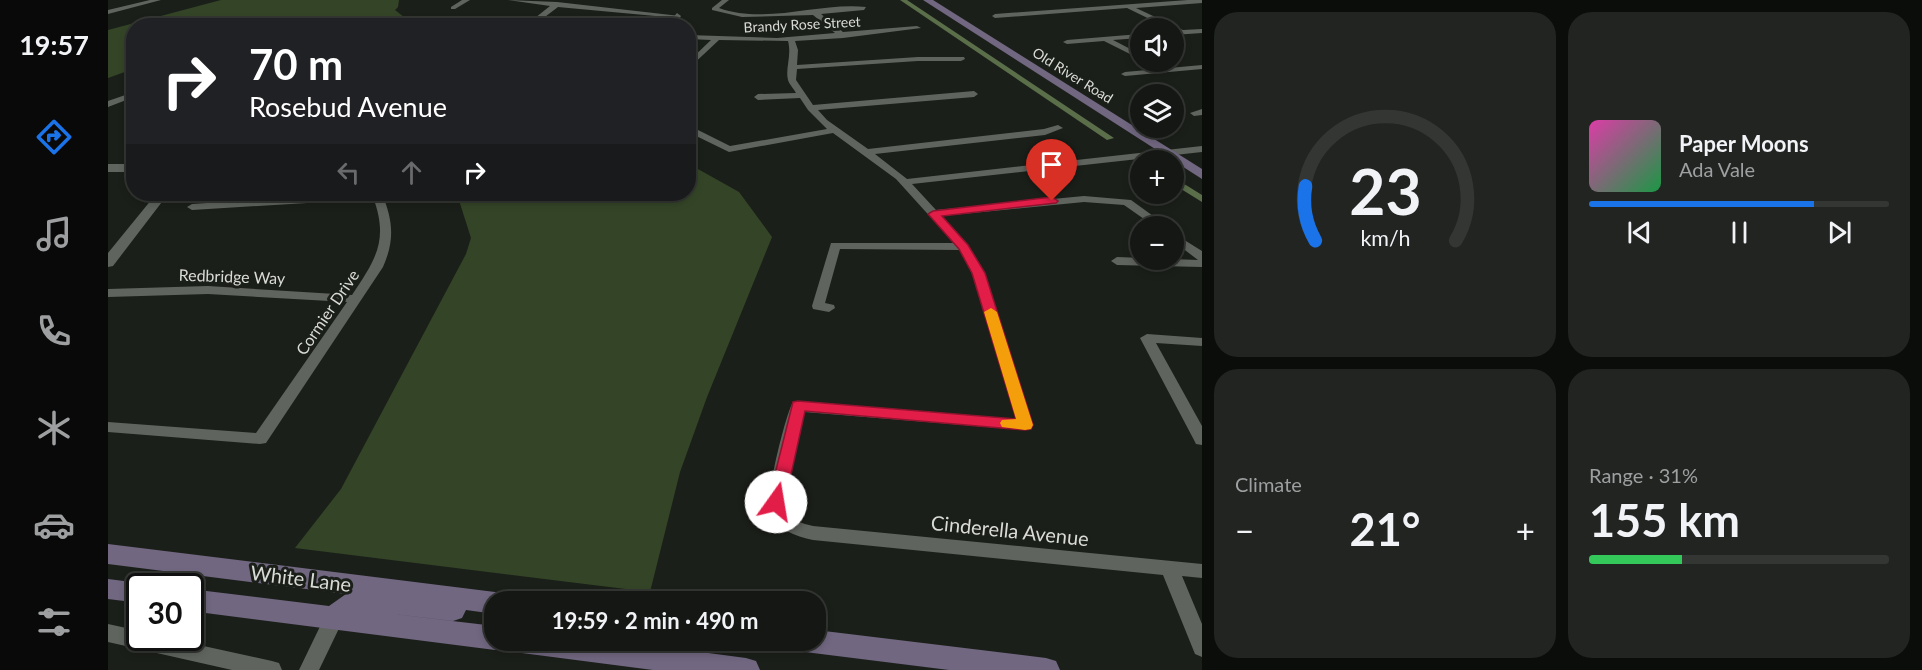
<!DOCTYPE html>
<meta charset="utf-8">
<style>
body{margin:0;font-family:Lato,sans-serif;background:#212421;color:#f1f3f6;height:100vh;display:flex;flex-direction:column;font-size:22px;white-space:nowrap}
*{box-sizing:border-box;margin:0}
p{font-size:20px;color:#9d9fa0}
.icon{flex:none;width:33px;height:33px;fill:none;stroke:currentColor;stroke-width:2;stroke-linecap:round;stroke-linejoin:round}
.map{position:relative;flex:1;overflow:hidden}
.panel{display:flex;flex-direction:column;gap:12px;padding:12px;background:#0b0d0a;width:720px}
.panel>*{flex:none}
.top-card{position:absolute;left:18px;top:18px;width:570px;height:183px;border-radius:24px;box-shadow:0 3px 9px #0003,0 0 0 2px #333633;background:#202124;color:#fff;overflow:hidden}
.tools{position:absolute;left:1022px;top:18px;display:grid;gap:12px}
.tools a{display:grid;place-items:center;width:54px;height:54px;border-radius:50%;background:#141713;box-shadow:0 3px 9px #0003,0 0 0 2px #333633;font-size:30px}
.speed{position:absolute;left:18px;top:573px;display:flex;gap:12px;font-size:30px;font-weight:700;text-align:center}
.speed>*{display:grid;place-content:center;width:78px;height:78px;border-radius:50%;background:#141713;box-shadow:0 3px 9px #0003,0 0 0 2px #333633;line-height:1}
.speed .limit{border:3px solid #111;border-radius:9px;background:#fff;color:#111}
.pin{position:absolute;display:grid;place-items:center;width:51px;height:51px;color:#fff;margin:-62px -26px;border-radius:50% 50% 50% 0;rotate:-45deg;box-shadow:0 0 6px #0007}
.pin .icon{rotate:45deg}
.me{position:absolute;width:66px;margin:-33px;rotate:13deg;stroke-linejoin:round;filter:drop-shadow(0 0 4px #0008)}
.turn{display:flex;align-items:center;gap:21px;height:126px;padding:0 24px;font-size:27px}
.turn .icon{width:78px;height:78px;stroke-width:2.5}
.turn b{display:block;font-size:42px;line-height:51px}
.lanes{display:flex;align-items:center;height:57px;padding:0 24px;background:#0003;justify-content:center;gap:30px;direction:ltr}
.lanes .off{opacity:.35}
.big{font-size:45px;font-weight:700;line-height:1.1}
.panel .tile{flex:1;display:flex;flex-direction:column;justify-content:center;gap:9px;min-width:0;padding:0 21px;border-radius:24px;background:#212421}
.panel .dial{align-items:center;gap:0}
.dial svg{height:156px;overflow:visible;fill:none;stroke:#333633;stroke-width:7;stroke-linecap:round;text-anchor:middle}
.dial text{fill:#f1f3f6;stroke:none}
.song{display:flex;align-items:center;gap:18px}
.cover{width:72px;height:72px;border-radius:9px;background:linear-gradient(135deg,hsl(320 70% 55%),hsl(140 70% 35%))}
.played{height:6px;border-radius:3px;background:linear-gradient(90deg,#1a73e8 75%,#333633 75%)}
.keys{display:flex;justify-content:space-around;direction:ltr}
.heat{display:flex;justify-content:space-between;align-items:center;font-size:33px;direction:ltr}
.charge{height:9px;border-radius:4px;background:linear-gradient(90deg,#34c759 31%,#333633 0)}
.panel .tiles{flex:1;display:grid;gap:12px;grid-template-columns:repeat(2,1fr)}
.trip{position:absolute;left:376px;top:591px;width:342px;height:60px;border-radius:24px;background:#141713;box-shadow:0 3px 9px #0003,0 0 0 2px #333633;font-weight:700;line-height:60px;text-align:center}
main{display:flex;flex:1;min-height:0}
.menu{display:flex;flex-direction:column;width:108px;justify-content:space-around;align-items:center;background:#080908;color:#9d9fa0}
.menu .icon{width:42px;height:42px}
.menu .current{color:#1a73e8}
.menu b{font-size:27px;color:#f1f3f6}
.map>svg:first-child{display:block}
.green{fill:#344527}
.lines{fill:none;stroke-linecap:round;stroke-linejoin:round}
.canal{fill:#5a6e4a;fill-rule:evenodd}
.minor{fill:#60645e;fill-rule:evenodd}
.tertiary{fill:#60645e;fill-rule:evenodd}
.secondary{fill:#716781;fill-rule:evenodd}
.route{fill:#e11d48;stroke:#92132f;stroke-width:1.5}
.slow{fill:#f59e0b}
.labels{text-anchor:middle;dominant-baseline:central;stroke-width:6;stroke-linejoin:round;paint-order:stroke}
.far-street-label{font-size:14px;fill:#d9dbd7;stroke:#1b1f19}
.street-label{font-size:16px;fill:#d9dbd7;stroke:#1b1f19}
.near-street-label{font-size:20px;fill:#d9dbd7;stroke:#1b1f19}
</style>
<main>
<nav class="menu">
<b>19:57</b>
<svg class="icon current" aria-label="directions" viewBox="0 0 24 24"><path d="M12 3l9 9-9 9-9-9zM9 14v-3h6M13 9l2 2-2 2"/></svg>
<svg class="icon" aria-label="music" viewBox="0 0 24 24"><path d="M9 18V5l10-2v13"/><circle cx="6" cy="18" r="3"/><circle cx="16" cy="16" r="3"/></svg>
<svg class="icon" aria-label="phone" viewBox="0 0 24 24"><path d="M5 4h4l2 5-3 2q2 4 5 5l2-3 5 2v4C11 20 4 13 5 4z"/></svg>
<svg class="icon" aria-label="climate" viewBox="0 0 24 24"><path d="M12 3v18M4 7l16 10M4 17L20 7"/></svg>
<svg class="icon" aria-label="car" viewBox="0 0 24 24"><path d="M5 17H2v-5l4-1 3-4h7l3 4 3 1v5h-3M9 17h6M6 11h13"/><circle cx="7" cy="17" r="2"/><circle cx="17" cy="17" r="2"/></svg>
<svg class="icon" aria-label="filters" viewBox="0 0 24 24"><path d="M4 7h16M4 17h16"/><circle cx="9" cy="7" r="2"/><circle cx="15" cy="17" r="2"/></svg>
</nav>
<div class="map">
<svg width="1094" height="670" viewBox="0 0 1094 670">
<rect width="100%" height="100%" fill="#1b1f19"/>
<!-- green -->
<g class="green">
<path d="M113 0H291L290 7 287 10 306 25 26 26 25 69 0 78V30Z"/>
<path d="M581 164 631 192 664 237 599 397 572 472 542 592 187 548 233 489 358 254 363 238 349 194H580Z"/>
</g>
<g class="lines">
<!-- canal -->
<g class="canal">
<path d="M792 0H799L1006 138 999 140Z"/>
<path d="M1065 177 1094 195V202L1065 184Z"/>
</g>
<!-- minor -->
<g class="minor">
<path d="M42 0H53L0 14V10Z"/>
<path d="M354 0H362L347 9H343V7Z"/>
<path d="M400 0 449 2 572 16 569 18 450 7 425 26H417L442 6Z"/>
<path d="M614 0H621L611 8C658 25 711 2 758 7L756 10 713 14 735 32 809 26 813 28 735 38 687 41 690 50 689 65 810 57H856L857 59 853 61H810L689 69 688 80 705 105 866 91 870 94 866 97 710 110 719 120 760 149 936 129 950 125 955 128 937 135 767 154 799 179 1094 146V152L804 184 828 210 976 196 1023 200 1059 226H1046L1016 205 976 202 834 216 860 245 879 280 925 425 922 429 917 430 696 412C691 432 673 491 678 509 681 519 695 524 705 526L1094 564V578L1074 576 1094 624V657L1087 654 1055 575 705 540C688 536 667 530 661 510 658 496 677 416 685 402L690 401 908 419 867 280 852 250 732 249 717 303 726 305 727 308 721 312 705 309 704 306 723 243H846L788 179 725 133 621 152 580 132V125L622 146 719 129 700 110 692 98 650 100 646 97 650 94 688 93C686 89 681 84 680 80 677 68 684 56 680 41L611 40 580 69V62L603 40 580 39V35L669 38 727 33 705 15 634 17 604 10V8Z"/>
<path d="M1080 0H1094V3L1028 8 1075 30 1094 29V33L1065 35V28H1060L1019 8 887 18 884 16 887 14Z"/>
<path d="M1032 34V38L1005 40 1032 54V59L996 41 959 44 955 42 959 40Z"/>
<path d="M1094 65V69L1017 76 1013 74 1017 72Z"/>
<path d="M26 92V97L0 107V101Z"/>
<path d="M1094 109V115L1086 116 1082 113Z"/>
<path d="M238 194H274C285 220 287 240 275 267L158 443 152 444 0 432V422L148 433 239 302 100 294 0 297V289L100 286 244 295C268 259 281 240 265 197L216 202 84 210 79 207 84 204Z"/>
<path d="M1065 233 1094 251V267L1009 265 1003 261 1009 257 1090 260 1065 241Z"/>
<path d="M1039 334 1094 338V346L1048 343 1094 426V445L1088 444 1086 440 1032 338Z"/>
<path d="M226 610 233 612 236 618 211 670H191L219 612Z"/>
<path d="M0 624 32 631V638H59L164 661 171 663 174 670H124L0 642Z"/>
</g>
<!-- tertiary -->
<g class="tertiary">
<path d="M569 13 573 16 567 26H558Z"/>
<rect x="0" y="164" width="26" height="8"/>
<path d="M48 194H60L5 266 0 267V253Z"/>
</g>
<!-- secondary -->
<g class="secondary">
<path d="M815 0H825L1094 169V179Z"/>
<path d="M0 544 387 592 396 595 399 602H387V614L358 610 354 618 345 621 259 611 387 626V640H502L638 658 648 661 652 670H545L406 652 396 646 387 650 82 611V589L221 606 238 594 0 564Z"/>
<path d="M0 579 32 583 41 586H32V603L0 599Z"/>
<path d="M708 630 938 658 948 661 952 670H841L697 652 688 648 684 640H708Z"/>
</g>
</g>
<!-- route -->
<path class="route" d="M944 197 950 201 948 203 834 216 860 245 877 273 925 425 923 429 917 430 697 411 677 502 674 507 668 509 662 507 660 502 685 402 690 401 908 419 864 273 851 249 820 214 825 211Z"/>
<!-- slow -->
<path class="slow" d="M883 308 889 312 925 425 923 429 917 430 894 427 892 423 894 420 908 419 876 312Z"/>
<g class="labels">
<!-- far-street labels -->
<g class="far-street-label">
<text transform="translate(694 24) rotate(-3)">Brandy Rose Street</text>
<text transform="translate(965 75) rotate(32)">Old River Road</text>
</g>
<!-- street labels -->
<g class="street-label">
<text transform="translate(124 276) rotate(2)">Redbridge Way</text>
<text transform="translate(219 312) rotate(-56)">Cormier Drive</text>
</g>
<!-- near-street labels -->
<g class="near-street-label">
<text transform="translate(902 530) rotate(6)">Cinderella Avenue</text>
<text transform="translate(193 578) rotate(7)">White Lane</text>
</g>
</g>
</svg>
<div class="tools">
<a><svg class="icon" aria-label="sound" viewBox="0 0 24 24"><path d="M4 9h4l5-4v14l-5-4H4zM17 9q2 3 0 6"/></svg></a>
<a><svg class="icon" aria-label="layers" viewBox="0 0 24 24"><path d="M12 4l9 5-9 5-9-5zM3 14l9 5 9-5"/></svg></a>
<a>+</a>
<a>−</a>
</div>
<div class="speed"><div class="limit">30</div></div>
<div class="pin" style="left:944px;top:201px;background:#d93025"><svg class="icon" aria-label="arrive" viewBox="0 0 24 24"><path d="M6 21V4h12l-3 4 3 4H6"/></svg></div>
<svg class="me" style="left:668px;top:502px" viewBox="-20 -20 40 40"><circle r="19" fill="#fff"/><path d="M0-13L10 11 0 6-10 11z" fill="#e11d48"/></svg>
<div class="trip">19:59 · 2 min · 490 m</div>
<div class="top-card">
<div class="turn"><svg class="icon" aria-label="right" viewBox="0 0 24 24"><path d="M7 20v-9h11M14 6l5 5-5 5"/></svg><div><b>70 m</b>Rosebud Avenue</div></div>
<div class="lanes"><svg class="icon off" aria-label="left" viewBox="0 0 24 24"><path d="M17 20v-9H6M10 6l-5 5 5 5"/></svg><svg class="icon off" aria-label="ahead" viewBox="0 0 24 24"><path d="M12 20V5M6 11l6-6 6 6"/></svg><svg class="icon" aria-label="right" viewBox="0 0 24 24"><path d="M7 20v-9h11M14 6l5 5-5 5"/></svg></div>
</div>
</div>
<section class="panel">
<div class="tiles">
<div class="tile dial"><svg viewBox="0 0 100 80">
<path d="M14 69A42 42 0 1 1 86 69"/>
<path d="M14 69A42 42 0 0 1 9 41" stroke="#1a73e8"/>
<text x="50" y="56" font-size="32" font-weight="700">23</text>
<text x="50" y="72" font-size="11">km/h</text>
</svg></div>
<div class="tile">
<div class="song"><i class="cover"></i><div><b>Paper Moons</b><p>Ada Vale</p></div></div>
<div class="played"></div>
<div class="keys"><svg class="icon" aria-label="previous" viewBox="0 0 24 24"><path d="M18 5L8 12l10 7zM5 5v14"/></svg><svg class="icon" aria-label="pause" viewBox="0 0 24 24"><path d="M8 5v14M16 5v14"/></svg><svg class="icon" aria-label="next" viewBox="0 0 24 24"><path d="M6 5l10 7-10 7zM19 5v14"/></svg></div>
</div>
<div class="tile"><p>Climate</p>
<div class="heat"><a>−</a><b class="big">21°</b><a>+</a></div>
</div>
<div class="tile"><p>Range · 31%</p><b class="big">155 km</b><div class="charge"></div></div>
</div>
</section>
</main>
